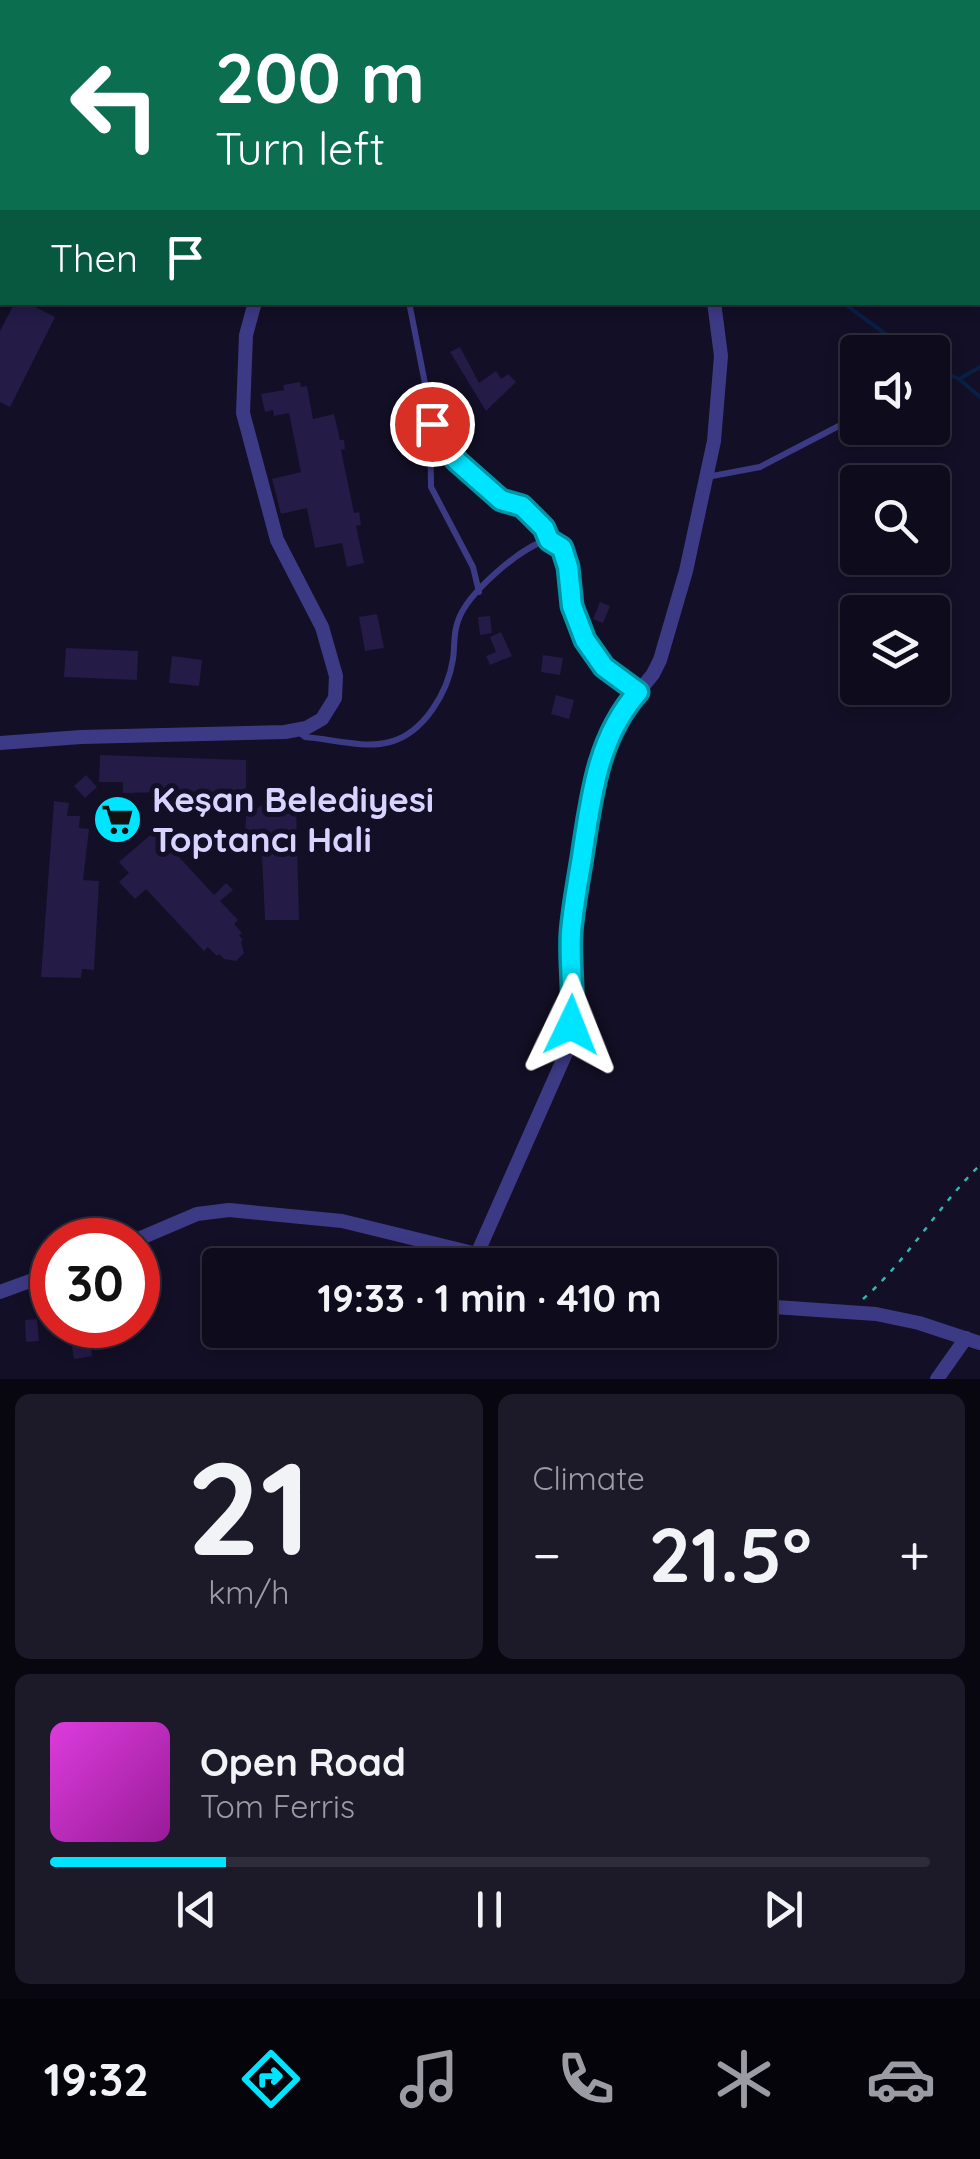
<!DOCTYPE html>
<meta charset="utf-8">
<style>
body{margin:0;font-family:Quicksand,sans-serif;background:#1c1929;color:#f1f3f6;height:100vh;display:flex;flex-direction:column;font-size:38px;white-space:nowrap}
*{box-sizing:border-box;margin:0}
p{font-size:32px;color:#9b9ba3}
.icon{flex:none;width:55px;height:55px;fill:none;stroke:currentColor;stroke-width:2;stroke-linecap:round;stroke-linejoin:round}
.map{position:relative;height:1379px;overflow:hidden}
.panel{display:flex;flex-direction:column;gap:15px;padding:15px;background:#08060f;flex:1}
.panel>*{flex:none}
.hud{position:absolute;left:0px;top:0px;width:980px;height:305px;box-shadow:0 5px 15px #0003,0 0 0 2px #2e2b3b;background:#0b6e4f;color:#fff;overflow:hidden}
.buttons{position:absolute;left:840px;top:335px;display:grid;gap:20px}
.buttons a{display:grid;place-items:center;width:110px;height:110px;border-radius:10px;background:#0e0b1c;box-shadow:0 5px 15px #0003,0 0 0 2px #2e2b3b;font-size:50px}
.speed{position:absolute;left:30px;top:1218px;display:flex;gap:20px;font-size:50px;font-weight:700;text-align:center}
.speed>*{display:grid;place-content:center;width:130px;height:130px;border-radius:50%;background:#0e0b1c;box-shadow:0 5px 15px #0003,0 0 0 2px #2e2b3b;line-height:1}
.speed .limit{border:15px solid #d22;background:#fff;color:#111}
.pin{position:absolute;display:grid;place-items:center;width:85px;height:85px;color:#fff;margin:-42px;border:5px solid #fff;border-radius:50%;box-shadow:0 2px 10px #0007}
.me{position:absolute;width:110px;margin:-55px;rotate:2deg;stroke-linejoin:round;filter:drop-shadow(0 0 8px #0008)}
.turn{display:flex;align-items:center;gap:35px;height:210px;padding:0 50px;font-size:45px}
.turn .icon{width:130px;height:130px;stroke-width:2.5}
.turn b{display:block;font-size:70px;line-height:85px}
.then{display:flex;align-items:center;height:95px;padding:0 50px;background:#0003;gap:20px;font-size:38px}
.big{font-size:75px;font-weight:700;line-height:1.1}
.panel .tile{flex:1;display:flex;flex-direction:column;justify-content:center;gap:15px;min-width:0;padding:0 35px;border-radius:15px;background:#1c1929}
.panel .dial{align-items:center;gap:0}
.dial b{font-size:130px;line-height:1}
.song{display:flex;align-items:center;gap:30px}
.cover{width:120px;height:120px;border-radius:15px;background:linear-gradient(135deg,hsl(300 70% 55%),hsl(300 70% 35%))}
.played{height:10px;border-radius:5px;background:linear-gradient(90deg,#00e5ff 20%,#2e2b3b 20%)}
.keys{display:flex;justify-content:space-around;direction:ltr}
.heat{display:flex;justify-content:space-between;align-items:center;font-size:55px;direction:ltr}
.panel .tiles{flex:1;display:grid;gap:15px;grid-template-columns:1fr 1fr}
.tile:last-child{grid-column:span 2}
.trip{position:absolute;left:202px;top:1248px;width:575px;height:100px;border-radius:10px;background:#0e0b1c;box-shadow:0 5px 15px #0003,0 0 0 2px #2e2b3b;font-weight:700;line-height:100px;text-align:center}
.tab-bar{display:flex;height:160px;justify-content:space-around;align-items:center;background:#06040b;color:#9b9ba3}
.tab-bar .icon{width:70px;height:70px}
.tab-bar .active{color:#00e5ff}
.tab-bar b{font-size:45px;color:#f1f3f6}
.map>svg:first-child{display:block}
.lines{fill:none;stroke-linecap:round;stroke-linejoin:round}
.stream{stroke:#0a1f44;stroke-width:4}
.building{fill:#241b47}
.path{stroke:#2fb8b0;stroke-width:2.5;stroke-dasharray:5 8;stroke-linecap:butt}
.service{stroke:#3d3a85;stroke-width:6}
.minor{stroke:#3d3a85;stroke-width:14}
.route-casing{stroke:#0095a6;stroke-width:25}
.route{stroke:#00e5ff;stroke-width:18}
.labels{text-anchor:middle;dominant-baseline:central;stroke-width:10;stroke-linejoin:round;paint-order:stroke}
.poi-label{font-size:35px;font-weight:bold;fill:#d9d4ff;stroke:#130f26;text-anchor:start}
</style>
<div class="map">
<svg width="980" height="1379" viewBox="0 0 980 1379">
<rect width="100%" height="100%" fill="#130f26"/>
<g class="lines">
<!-- stream -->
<g class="stream">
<path d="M694 0V2"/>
<path d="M842 302 910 352"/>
<path d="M932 368 959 379 980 397"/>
<path d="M959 379 980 367"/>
</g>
</g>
<!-- building -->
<g class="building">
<path d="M15 302 35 307 55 317 10 407 0 402V331Z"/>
<path d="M460 347 479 383 496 371 501 379 508 374 516 382 486 411 450 352Z"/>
<path d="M300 382 301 387 307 386 313 419 334 414 340 440H344L345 449 341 450 354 513 359 512 361 525 356 526 364 563 347 567 342 543 315 548 307 508 281 514 272 479 301 472 289 413 274 416 273 410 265 412 261 394 284 390 283 385Z"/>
<path d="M600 602 610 606 603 623 593 619Z"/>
<path d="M377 614 384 648 365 651 359 617Z"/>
<path d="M490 616 492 633 480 635 478 617Z"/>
<path d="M501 632 512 656 490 665 486 656 496 652 490 637Z"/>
<path d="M66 648 138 651 137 680 64 677Z"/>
<path d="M543 655 563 658 560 675 541 672Z"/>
<path d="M172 656 202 660 199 686 169 683Z"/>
<path d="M556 695 574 700 569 719 551 714Z"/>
<path d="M100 755 246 760V798H210V794L175 792 123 793V782H99Z"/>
<path d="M86 775 97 787 85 798 74 786Z"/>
<path d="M54 801 69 803 67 816H80L79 828 89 829 83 880 99 881 94 970 82 969 81 978 41 977Z"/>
<path d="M262 805H296L299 920H265L261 834H245L246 816Z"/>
<path d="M155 831 214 895 226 883 233 890 220 901 238 920 234 924 242 933 239 935 243 940 241 942 244 953 236 961 224 959 219 954 217 956 208 947 204 951 146 889 135 899 119 882 129 873 119 862Z"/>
<path d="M37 1319 39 1341 26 1342 25 1320Z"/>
<path d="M90 1338 92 1356 74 1359 71 1340Z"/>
</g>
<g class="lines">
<!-- path -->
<g class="path">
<path d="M859 0 860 2"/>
<path d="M863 1299C908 1260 937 1207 980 1165"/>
</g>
<!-- service -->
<g class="service">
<path d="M309 2 310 0"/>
<path d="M409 302 430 409 431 487 473 567 479 592"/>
<path d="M432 435 496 497 522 506 544 529 549 539"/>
<path d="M707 477 760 467 858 416"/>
<path d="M296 730 305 737C331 739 364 749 390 742 424 733 448 692 453 659 455 646 453 633 458 621 467 593 521 547 549 539L564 551C570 568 567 582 570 598 576 643 605 666 637 692"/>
</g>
<!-- minor -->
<g class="minor">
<path d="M15 2 16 0"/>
<path d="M670 2V0"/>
<path d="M0 30 2 25"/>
<path d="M0 134H2"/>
<path d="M0 743 81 737 285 732 306 728 322 719 335 698 336 676 322 627 277 540 243 413 246 335 255 302"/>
<path d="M136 1240 197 1214 229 1210 342 1221 477 1254 507 1265"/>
<path d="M477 1254 566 1053 574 1004 572 922 599 760 622 712 653 674 660 660 686 571 714 441 721 356 714 302"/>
<path d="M0 1292 52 1273"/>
<path d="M760 1306 876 1314 919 1323 980 1343"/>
<path d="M937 1379 966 1338"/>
</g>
</g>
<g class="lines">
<defs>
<path id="route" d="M432 424V435L458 462 501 500 522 506 544 528 549 540 562 548 568 567 572 606 585 640 604 667 638 692C597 738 591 798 582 857 578 882 573 907 571 933 569 964 575 994 571 1025"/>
</defs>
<!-- route casing -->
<use href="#route" class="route-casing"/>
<!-- route -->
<use href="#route" class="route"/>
</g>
<!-- icons -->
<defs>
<symbol id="supermarket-disc" viewBox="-11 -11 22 22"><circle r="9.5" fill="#00e5ff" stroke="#130f26"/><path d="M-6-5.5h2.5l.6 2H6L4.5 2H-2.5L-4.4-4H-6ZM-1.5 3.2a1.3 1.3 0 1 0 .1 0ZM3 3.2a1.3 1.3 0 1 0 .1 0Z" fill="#111"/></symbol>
</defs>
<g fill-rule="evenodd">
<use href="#supermarket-disc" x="90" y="792" width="55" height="55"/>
</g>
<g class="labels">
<!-- poi labels -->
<g class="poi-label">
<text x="152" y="799">Keşan Belediyesi<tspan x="152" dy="40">Toptancı Hali</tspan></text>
</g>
</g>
</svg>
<div class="buttons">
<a><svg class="icon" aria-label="sound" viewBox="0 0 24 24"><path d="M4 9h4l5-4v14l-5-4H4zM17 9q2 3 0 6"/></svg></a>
<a><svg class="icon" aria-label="search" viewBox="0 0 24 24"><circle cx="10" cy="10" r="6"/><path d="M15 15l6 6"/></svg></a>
<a><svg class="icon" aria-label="layers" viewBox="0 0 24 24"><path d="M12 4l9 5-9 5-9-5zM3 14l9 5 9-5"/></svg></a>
</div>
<div class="speed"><div class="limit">30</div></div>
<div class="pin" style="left:432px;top:424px;background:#d93025"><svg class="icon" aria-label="arrive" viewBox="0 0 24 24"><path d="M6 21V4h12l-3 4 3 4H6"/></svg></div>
<svg class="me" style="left:571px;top:1025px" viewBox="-20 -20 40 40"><path d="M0-17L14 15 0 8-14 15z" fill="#00e5ff" stroke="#fff" stroke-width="4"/></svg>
<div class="trip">19:33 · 1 min · 410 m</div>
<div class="hud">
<div class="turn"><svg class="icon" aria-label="left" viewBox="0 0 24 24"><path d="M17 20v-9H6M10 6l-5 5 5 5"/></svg><div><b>200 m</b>Turn left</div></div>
<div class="then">Then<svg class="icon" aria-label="arrive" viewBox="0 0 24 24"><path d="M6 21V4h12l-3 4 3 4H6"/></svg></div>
</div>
</div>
<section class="panel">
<div class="tiles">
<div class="tile dial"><b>21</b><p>km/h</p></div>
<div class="tile"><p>Climate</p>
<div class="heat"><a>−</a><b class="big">21.5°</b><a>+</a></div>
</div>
<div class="tile">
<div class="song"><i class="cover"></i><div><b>Open Road</b><p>Tom Ferris</p></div></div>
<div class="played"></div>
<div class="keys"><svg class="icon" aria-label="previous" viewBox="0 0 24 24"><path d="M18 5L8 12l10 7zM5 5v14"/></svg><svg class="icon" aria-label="pause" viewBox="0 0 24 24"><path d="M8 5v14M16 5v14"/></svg><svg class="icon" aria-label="next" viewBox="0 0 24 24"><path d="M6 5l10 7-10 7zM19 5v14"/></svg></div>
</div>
</div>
</section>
<nav class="tab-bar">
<b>19:32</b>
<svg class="icon active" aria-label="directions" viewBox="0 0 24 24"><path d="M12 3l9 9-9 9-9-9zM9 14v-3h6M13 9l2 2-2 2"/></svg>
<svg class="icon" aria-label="music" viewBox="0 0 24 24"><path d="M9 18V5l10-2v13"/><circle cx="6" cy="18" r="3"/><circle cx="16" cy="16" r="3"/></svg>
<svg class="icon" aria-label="phone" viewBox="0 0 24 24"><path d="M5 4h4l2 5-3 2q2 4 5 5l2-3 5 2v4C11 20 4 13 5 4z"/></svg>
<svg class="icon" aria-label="climate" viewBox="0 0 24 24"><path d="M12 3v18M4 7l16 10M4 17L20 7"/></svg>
<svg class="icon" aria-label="car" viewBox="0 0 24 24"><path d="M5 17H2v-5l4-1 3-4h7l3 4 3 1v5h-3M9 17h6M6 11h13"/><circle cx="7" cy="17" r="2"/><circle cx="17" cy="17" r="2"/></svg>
</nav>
